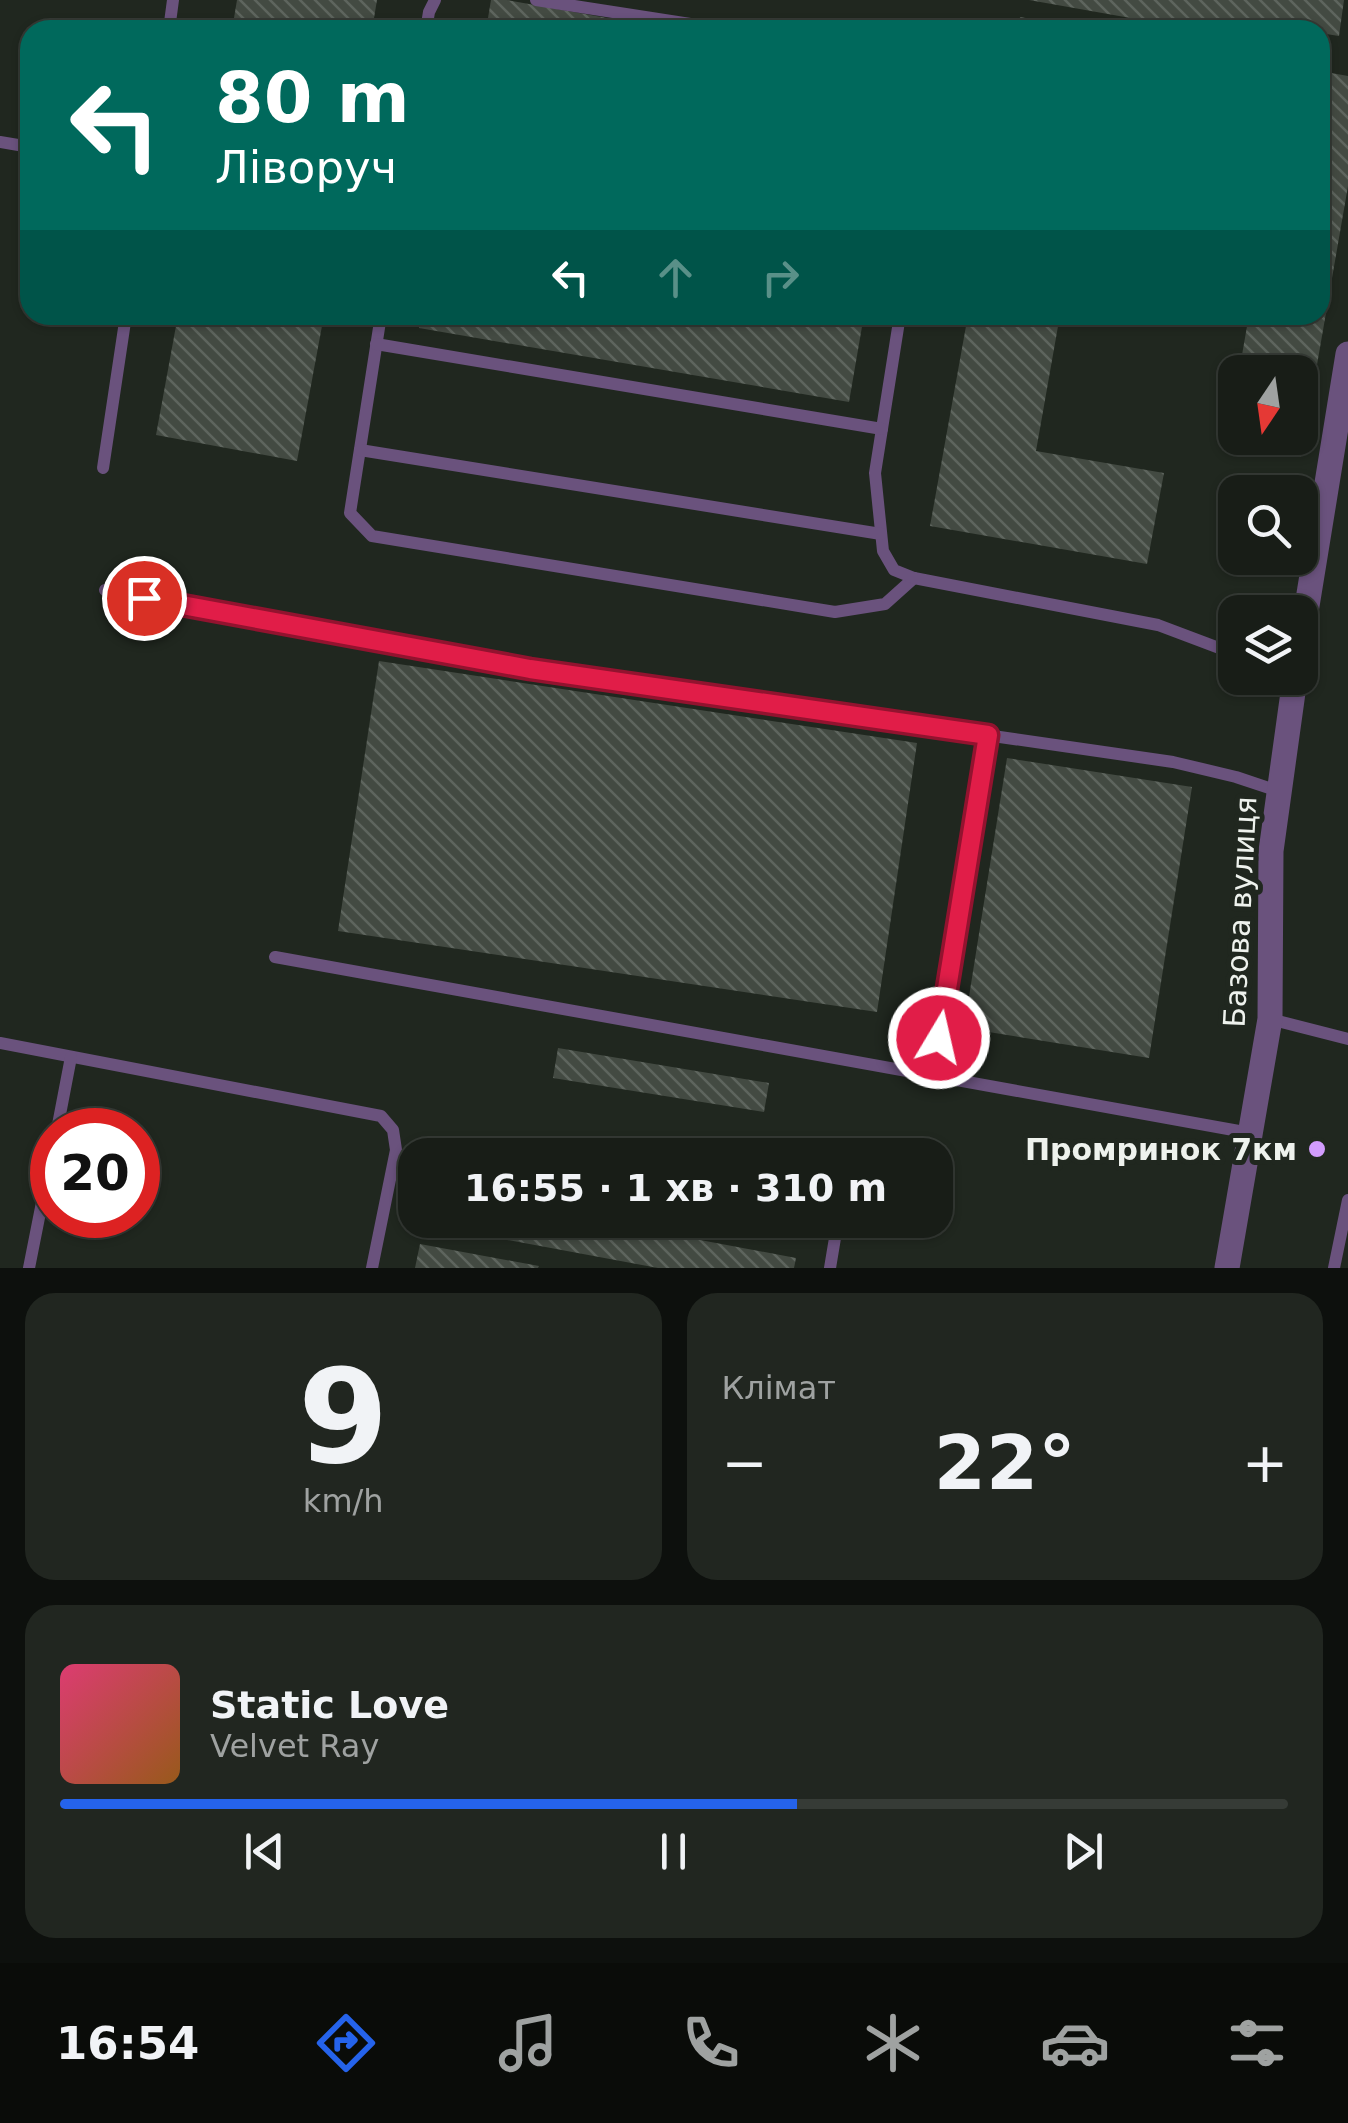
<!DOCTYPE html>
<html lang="uk">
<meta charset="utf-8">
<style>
body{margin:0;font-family:"DejaVu Sans",sans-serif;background:#212620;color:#f1f3f6;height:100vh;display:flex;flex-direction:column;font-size:38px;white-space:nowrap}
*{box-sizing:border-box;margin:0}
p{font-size:32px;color:#9fa2a1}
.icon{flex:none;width:55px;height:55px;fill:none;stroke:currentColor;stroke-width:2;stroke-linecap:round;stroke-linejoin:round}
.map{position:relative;height:1268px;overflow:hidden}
.side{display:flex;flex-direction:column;gap:25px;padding:25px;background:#0d100d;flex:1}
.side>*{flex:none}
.guide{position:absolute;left:20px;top:20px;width:1310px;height:305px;border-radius:30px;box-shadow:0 2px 8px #0004,0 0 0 2px #363b36;background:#00695c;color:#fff;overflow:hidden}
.needle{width:65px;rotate:193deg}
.fabs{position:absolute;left:1218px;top:355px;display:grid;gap:20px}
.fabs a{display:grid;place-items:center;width:100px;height:100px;border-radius:20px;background:#181d17;box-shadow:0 2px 8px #0004,0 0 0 2px #363b36;font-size:50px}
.speed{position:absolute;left:30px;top:1108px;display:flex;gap:20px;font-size:50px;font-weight:700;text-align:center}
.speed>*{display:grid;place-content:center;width:130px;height:130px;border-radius:50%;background:#181d17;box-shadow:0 2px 8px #0004,0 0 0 2px #363b36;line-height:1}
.speed .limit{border:15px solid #d22;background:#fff;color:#111}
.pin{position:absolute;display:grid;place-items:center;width:85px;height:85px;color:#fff;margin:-42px;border:5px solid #fff;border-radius:50%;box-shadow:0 2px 10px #0007}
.me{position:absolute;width:110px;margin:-55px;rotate:9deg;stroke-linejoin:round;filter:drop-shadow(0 0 8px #0008)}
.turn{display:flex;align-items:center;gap:35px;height:210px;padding:0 30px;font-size:45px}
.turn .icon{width:130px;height:130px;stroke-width:2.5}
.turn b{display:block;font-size:70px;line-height:85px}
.lanes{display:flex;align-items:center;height:95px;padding:0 30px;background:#0003;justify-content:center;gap:50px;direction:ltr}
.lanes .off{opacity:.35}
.big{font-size:75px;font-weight:800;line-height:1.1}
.side .card{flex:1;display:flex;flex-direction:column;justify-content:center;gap:15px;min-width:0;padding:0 35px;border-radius:30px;background:#212620}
.side .dial{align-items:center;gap:0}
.dial b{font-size:130px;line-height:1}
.song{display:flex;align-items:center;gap:30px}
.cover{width:120px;height:120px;border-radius:15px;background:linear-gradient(135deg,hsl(340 70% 55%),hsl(30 70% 35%))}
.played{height:10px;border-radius:5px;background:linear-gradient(90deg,#2563eb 60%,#363b36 60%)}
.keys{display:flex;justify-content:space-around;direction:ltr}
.heat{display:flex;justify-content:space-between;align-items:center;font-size:55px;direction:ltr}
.side .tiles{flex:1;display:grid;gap:25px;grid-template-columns:1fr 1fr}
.card:last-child{grid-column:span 2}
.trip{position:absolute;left:398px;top:1138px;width:555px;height:100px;border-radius:30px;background:#181d17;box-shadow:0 2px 8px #0004,0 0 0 2px #363b36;font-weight:800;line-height:100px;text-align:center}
.tab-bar{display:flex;height:160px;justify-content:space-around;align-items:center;background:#0a0c09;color:#9fa2a1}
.tab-bar .icon{width:70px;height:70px}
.tab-bar .selected{color:#2563eb}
.tab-bar b{font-size:45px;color:#f1f3f6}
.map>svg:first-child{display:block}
.building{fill:url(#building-back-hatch)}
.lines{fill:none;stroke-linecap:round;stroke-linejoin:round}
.lane{stroke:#6a527d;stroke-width:12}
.street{stroke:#6a527d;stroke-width:25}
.route-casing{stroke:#92132f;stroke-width:25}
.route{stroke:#e11d48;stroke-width:18}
.poi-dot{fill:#d29cfd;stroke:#20271f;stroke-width:4}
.labels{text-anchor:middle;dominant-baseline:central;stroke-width:10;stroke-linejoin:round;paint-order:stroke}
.street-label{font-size:30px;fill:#eef2ed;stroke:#20271f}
.poi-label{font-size:30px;font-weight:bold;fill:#eef2ed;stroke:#20271f;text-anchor:end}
</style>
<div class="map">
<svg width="1348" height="1268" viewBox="0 0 1348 1268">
<defs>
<pattern id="building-back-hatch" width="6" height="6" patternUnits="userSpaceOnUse" patternTransform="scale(2.5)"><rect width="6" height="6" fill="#434a42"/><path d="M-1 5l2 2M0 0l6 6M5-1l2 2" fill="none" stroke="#5e655e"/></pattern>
</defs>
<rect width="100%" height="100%" fill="#20271f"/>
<!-- building -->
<g class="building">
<path d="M237 0H377L372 30H232Z"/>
<path d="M491 0H507L674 30H486Z"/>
<path d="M1029 0H1344L1339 36 1320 33V30L1251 21 1250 30H1198Z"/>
<path d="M1020 17 1083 28V30H1018Z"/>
<path d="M1320 71 1348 76V186L1301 457 1226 444 1233 406 1235 438H1300V372H1239L1249 315H1320Z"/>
<path d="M178 315H324L297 461 156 435Z"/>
<path d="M421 315H864L849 402 419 328Z"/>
<path d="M968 315H1060L1036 451 1164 473 1147 564 930 526Z"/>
<path d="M379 661 917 743 877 1012 338 931Z"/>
<path d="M1007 758 1192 787 1149 1058 964 1028Z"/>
<path d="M558 1048 769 1083 764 1112 553 1078Z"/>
<path d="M422 1220H594L796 1258 794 1268H658L422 1224Z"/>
<path d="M420 1244 539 1266 538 1268H415Z"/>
</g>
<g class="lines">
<!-- lane -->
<g class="lane">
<path d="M536 0 729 30"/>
<path d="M169 30 173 0"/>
<path d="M426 30 429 12 435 0"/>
<path d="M0 142 30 147"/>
<path d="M381 315 350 513 372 536 835 612 885 604 914 578"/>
<path d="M900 315 875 473 883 551 894 570 914 578 1158 625 1235 654"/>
<path d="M376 344 882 429"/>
<path d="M360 450 881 534"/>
<path d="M103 468 126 315"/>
<path d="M105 590 530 669 1173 762 1236 777 1278 791"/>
<path d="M275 957 1250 1133"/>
<path d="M1270 1019 1348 1039"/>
<path d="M0 1043 381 1116 393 1130 396 1150 372 1268"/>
<path d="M933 1076 988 735"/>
<path d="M57 1130 71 1057"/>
<path d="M29 1268 52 1152"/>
<path d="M830 1268 837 1226"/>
<path d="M1334 1268 1348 1200"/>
</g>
<!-- street -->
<g class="street">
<path d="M1300 649 1348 354"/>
<path d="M1227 1268 1270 1019 1271 851 1295 678"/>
</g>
</g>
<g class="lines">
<defs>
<path id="route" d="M144 598 530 669 988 735 939 1038"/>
</defs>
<!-- route casing -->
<use href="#route" class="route-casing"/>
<!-- route -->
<use href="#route" class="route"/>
</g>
<!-- markers -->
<circle class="poi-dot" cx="1317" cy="1149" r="10"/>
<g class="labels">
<!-- street labels -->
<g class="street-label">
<text transform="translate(1240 912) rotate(-87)">Базова вулиця</text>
</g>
<!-- poi labels -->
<g class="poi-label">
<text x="1297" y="1149">Промринок 7км</text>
</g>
</g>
</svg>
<div class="fabs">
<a><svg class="needle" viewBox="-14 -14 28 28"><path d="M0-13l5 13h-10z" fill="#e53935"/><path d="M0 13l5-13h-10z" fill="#9fa2a1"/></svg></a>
<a><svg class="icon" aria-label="search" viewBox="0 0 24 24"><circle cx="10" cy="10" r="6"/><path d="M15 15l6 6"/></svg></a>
<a><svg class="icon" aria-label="layers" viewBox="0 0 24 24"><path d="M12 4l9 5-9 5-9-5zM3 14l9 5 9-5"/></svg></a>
</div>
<div class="speed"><div class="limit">20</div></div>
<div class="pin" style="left:144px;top:598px;background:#d93025"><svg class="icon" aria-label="arrive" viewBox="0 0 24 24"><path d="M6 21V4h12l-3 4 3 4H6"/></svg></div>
<svg class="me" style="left:939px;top:1038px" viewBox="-20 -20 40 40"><circle r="17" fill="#e11d48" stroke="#fff" stroke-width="3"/><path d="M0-11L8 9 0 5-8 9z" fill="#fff"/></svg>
<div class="trip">16:55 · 1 хв · 310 m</div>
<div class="guide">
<div class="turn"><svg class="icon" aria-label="left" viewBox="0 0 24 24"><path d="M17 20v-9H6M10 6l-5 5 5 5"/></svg><div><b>80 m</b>Ліворуч</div></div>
<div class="lanes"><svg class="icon" aria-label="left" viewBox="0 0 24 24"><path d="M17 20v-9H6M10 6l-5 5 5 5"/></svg><svg class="icon off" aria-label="ahead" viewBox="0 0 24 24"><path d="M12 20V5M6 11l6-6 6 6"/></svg><svg class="icon off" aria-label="right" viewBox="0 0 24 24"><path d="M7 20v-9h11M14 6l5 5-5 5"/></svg></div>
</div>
</div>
<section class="side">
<div class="tiles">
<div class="card dial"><b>9</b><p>km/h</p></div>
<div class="card"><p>Клімат</p>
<div class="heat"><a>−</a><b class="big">22°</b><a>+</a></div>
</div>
<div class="card">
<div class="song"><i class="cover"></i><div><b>Static Love</b><p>Velvet Ray</p></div></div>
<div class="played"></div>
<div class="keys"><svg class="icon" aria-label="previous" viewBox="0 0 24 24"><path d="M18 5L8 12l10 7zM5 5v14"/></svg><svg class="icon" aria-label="pause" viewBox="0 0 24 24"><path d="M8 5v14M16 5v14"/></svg><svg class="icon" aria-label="next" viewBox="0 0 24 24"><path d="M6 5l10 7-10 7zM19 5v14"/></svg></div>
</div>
</div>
</section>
<nav class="tab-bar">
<b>16:54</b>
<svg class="icon selected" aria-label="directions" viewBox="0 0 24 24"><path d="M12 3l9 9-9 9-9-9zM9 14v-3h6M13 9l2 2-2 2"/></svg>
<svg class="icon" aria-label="music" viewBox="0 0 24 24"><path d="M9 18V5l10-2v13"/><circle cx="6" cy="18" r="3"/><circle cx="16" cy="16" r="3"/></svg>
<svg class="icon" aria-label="phone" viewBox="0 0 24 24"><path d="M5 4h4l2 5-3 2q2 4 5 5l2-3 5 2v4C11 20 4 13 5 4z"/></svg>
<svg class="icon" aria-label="climate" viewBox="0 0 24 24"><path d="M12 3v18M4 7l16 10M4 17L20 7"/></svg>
<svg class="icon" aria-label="car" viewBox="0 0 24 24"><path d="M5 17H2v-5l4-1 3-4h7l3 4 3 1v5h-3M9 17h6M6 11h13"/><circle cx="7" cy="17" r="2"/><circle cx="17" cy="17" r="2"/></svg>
<svg class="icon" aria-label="filters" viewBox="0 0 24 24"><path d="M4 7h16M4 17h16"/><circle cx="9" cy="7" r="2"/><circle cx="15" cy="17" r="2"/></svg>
</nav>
